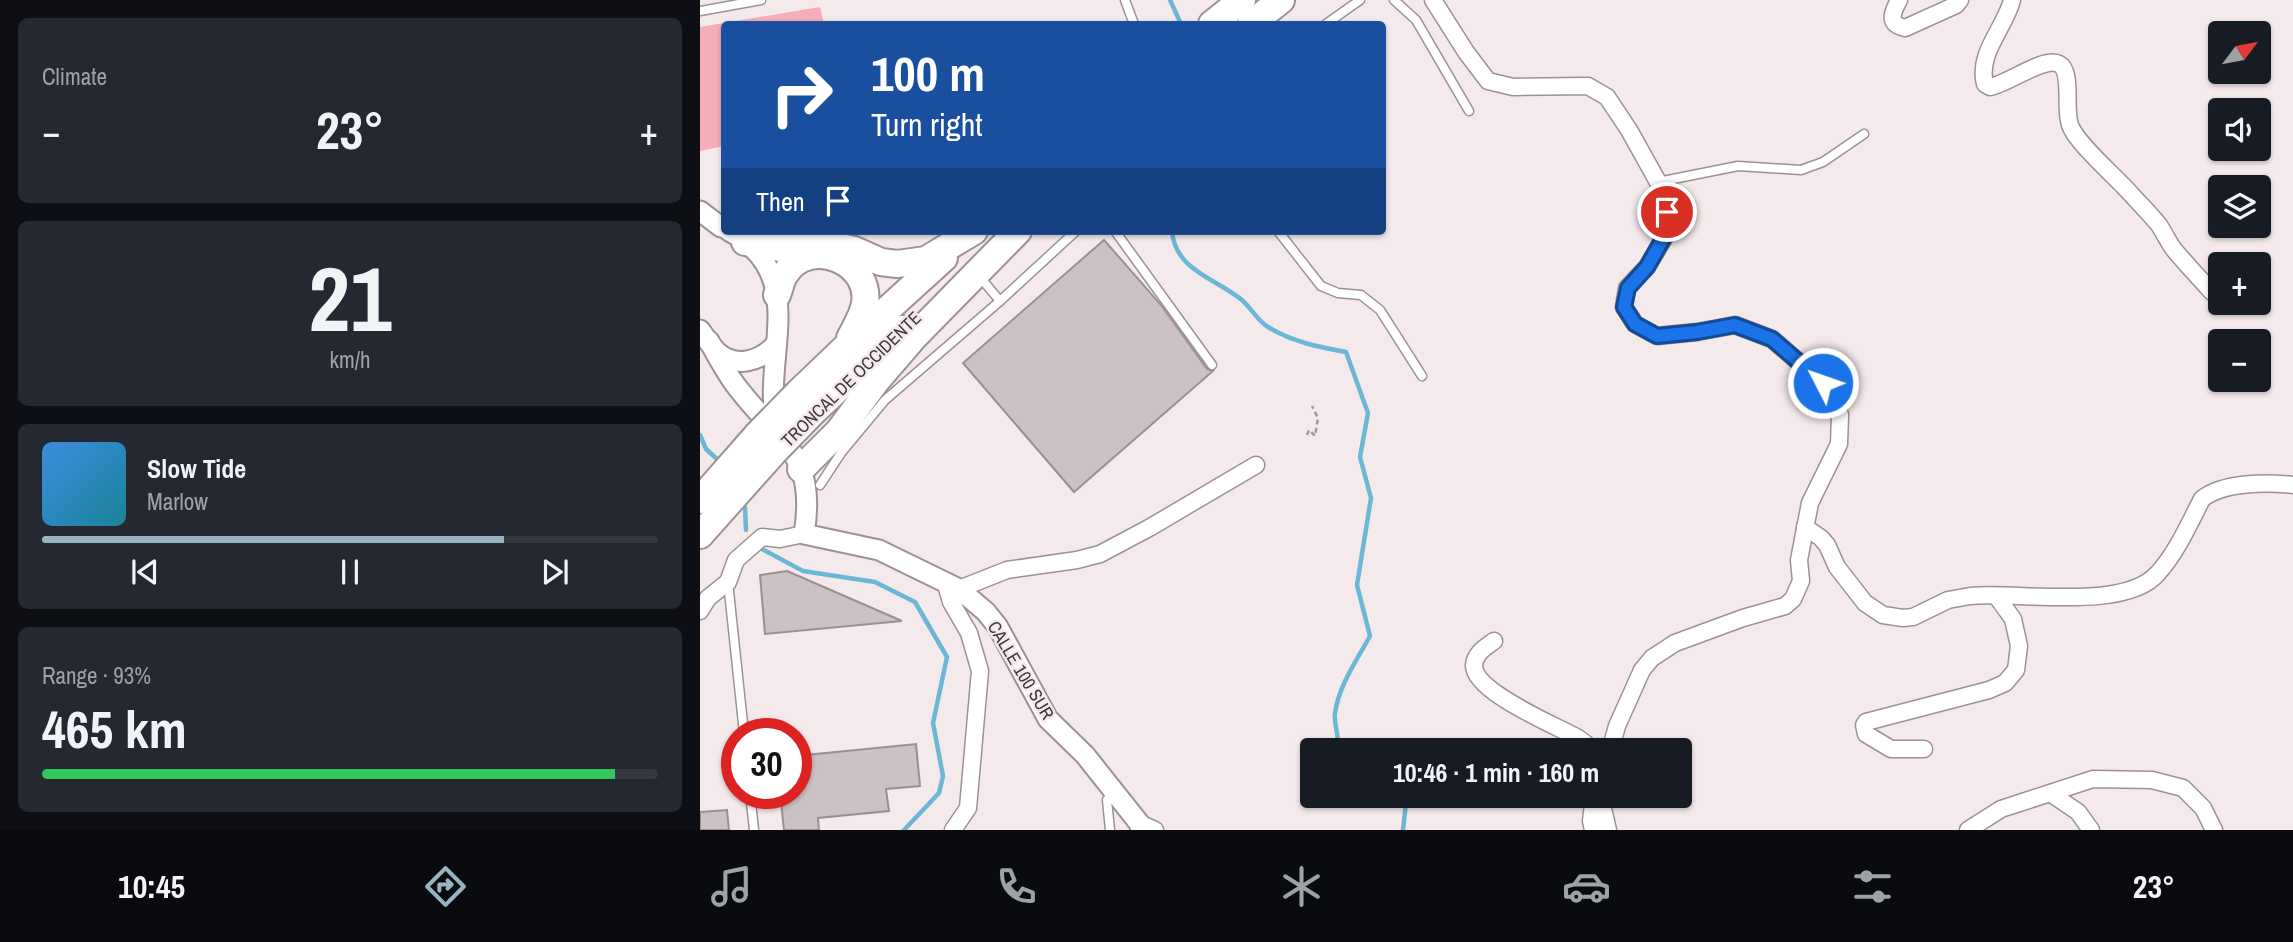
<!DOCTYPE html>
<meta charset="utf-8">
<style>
body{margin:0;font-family:"Archivo Narrow",sans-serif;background:#242831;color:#f1f3f6;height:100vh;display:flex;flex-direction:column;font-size:26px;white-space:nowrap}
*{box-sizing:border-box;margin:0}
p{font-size:23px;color:#9ea1a6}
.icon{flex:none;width:38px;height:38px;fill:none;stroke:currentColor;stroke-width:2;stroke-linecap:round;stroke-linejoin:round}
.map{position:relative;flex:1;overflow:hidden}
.drawer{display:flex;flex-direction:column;gap:18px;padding:18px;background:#0d0f14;width:700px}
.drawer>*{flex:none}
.top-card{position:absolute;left:21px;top:21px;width:665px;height:214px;border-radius:7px;box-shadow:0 2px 5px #0004;background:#1a4fa0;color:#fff;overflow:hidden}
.needle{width:46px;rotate:58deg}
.fabs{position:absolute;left:1508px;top:21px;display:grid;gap:14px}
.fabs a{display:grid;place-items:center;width:63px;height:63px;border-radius:7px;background:#171b24;box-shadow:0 2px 5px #0004;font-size:35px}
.speed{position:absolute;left:21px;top:718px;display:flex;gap:14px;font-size:35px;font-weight:700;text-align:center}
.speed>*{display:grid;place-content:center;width:91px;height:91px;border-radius:50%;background:#171b24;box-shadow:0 2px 5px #0004;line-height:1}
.speed .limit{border:10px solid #d22;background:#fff;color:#111}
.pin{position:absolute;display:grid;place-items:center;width:60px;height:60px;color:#fff;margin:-30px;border:4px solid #fff;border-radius:50%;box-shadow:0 2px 7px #0007}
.me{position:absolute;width:77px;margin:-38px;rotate:311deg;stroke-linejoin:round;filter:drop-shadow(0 0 5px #0008)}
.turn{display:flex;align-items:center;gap:24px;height:147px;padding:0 35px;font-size:32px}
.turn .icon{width:91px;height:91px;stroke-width:2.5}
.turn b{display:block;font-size:49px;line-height:60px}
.then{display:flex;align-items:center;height:66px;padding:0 35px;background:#0003;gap:14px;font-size:26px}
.big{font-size:52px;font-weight:800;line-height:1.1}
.drawer .card{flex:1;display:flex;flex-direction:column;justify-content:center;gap:10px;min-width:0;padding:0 24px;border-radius:10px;background:#242831}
.drawer .dial{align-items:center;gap:0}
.dial b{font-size:91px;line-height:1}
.song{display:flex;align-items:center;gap:21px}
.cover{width:84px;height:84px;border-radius:10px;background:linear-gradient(135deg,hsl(210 70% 55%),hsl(190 70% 35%))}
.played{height:7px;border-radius:4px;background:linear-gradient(90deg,#97b4c0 75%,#363941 75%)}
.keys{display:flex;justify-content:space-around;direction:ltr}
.heat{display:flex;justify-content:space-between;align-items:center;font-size:38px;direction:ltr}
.charge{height:10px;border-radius:5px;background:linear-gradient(90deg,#34c759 93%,#363941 0)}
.trip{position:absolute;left:600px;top:738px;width:392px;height:70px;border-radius:7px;background:#171b24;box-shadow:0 2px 5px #0004;font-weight:800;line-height:70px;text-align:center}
.tab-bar{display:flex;height:112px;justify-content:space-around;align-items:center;background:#090b0e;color:#9ea1a6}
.tab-bar .icon{width:49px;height:49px}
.tab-bar .current{color:#97b4c0}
.tab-bar b{font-size:32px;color:#f1f3f6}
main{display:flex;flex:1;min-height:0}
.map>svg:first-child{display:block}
.green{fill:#f4adb9}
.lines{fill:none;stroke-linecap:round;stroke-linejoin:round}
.stream{stroke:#6cb7d6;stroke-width:4.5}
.building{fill:#ccc2c3;stroke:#9a9091;stroke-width:2}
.service-casing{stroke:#9c9293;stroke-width:11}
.minor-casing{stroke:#9c9293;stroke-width:19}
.tertiary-casing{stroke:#9c9293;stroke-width:23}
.trunk-casing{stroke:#9c9293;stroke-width:30}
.path{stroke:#a09898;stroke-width:2.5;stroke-dasharray:5 3.5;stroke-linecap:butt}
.service{stroke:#fff;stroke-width:8}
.minor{stroke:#fff;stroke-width:16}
.tertiary{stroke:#fff;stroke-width:19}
.trunk{stroke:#fff;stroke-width:26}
.trunk-bridge-casing{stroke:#9c9293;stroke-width:30;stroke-linecap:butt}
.trunk-bridge{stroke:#fff;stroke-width:26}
.route-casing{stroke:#114b97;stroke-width:18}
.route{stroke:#1a73e8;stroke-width:12}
.labels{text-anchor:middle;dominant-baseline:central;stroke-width:5;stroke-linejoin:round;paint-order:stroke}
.street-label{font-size:18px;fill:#3e3a3a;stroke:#f5eaeb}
</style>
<main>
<section class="drawer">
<div class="card"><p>Climate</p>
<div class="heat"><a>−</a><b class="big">23°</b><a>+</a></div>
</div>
<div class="card dial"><b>21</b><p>km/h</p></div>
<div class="card">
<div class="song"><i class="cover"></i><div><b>Slow Tide</b><p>Marlow</p></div></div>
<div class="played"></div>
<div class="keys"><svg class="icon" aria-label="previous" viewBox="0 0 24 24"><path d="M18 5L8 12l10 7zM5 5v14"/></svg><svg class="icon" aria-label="pause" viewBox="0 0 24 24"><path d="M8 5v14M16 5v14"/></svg><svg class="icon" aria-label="next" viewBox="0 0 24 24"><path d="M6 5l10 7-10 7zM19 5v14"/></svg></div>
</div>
<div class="card"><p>Range · 93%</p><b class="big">465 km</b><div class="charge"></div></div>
</section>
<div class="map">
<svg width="1593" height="830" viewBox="0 0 1593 830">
<rect width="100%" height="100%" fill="#f5eaeb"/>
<!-- green -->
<path class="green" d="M120 7 124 24H24V146L0 151V27Z"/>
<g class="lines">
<!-- stream -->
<g class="stream">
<path d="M470 0 481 24"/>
<path d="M472 231C475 270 515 278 542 300 551 308 558 321 568 327 592 342 619 347 646 352L668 413 660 457 671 498 657 585 670 636C657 660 639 685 635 713 633 726 642 739 635 751"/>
<path d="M0 435 6 449 19 461"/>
<path d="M45 507 46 530"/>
<path d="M60 548 103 571 175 582 215 602 247 657 233 723 243 776 239 793 204 830"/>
<path d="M703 830 706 803 704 796"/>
</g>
</g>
<!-- building -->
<g class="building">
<path d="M404 240 461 305 507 369 513 371 374 492 263 363Z"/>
<path d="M87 571 202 621 65 634 60 575Z"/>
<path d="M216 744 220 786 186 789 189 811 118 818 119 830H84L80 793H96V756Z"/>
<path d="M27 810 29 830H0V812Z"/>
</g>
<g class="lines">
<defs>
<g id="service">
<path d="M425 0 434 24"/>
<path d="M694 0 716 20 769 111"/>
<path d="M0 11 61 0"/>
<path d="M626 24 660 0"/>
<path d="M958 182 1038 166 1101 170 1123 162 1164 134"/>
<path d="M415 231 512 365"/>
<path d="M578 231 621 286 638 293 661 295 680 310 722 376"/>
<path d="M279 276 300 301 376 231"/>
<path d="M120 485 141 453 185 400 300 301"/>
<path d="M28 582 44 733"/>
<path d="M50 793 54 830"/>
<path d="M407 800 410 830"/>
</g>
<g id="minor">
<path d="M733 0 766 52 788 81 813 87 888 86 907 97 929 130 958 182 967 212 969 230 947 267 927 288 924 307 935 324 957 336 997 332 1035 325 1072 339 1123 383 1135 401 1140 415 1139 444 1110 503 1099 560 1101 581 1093 599 1085 606 1043 618 975 643 952 658 942 670 917 726 910 751"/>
<path d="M1199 0C1192 13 1187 24 1205 28L1256 5 1260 0"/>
<path d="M1312 0C1305 28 1277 53 1285 84L1290 87C1308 84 1344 56 1359 64 1373 71 1364 109 1370 125 1376 143 1416 177 1430 193 1440 204 1450 214 1459 225 1465 234 1469 244 1476 252 1488 266 1500 279 1512 292"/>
<path d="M1105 527 1121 538 1127 545 1137 567 1165 603 1183 615 1203 618 1213 617 1248 600 1270 596C1317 591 1425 612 1458 573 1477 552 1489 524 1502 499 1523 482 1567 482 1593 485"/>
<path d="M245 581 251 602 269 633 280 671 268 808 253 830"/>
<path d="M259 589 307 570 377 560 400 554 449 528 556 465"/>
<path d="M0 611 8 598 28 582 36 560 62 537 80 539 104 534"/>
<path d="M794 641C786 647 775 653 774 665 773 692 857 726 878 738L886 744 889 751"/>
<path d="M1224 749H1191L1166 734 1164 725 1166 722 1289 690 1305 683 1316 670 1319 646 1313 619 1297 597"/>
<path d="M1350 793 1378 812 1391 830"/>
<path d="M900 796 908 830"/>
<path d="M439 823 455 830"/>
<path d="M893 830 891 821 894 796"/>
<path d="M1268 830 1301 809 1393 779 1452 780 1483 788 1503 808 1514 830"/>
</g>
<g id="tertiary">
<path d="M0 211 21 227"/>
<path d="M29 231C111 275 62 355 76 424"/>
<path d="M0 330C5 337 11 346 17 352 36 369 61 361 76 344"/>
<path d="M9 341C19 359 28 377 41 392 83 445 117 456 104 534L179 550 259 589 286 612 298 627 348 719 385 755 439 823 441 830"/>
</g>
<g id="trunk">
<path d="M512 24 542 0"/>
<path d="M551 24 581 0"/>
<path d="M45 242 80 248 127 244 154 250 181 262 197 264 226 260 274 231"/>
<path d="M77 295C80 288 81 280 85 274 110 234 176 263 164 308 161 318 155 329 150 338"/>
<path d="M98 393 145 348 244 258"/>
<path d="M114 411 202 329"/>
<path d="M101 469 139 431 177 380 214 337 318 231"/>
<path d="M0 500 58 434"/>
<path d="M0 535 74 452"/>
</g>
</defs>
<!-- service casing -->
<use href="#service" class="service-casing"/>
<!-- minor casing -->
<use href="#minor" class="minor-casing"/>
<!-- tertiary casing -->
<use href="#tertiary" class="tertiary-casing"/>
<!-- trunk casing -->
<use href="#trunk" class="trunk-casing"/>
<!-- path -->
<path class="path" d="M607 435 609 430 615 436 618 418 612 406"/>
<!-- service -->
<use href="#service" class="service"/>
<!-- minor -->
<use href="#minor" class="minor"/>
<!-- tertiary -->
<use href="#tertiary" class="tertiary"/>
<!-- trunk -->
<use href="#trunk" class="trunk"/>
<defs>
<g id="trunk-bridge">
<path d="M58 434 98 393"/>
<path d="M74 452 114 411"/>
</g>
</defs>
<!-- trunk-bridge casing -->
<use href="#trunk-bridge" class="trunk-bridge-casing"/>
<!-- trunk-bridge -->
<use href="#trunk-bridge" class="trunk-bridge"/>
</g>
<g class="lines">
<defs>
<path id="route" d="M967 212 968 230 947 267 928 288 924 307 935 324 957 336 997 332 1035 325 1072 339 1123 383"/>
</defs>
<!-- route casing -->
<use href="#route" class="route-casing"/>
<!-- route -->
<use href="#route" class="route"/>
</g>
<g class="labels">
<!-- street labels -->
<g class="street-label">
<text transform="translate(151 379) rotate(-44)">TRONCAL DE OCCIDENTE</text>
<text transform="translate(321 670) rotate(59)">CALLE 100 SUR</text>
</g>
</g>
</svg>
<div class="fabs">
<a><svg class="needle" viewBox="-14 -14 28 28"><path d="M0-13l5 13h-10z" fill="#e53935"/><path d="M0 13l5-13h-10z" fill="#9ea1a6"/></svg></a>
<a><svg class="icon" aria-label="sound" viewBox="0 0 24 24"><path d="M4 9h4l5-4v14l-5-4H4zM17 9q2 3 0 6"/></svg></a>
<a><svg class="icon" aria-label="layers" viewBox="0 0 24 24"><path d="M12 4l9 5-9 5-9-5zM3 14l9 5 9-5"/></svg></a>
<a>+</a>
<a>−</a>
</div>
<div class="speed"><div class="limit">30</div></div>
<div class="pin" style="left:967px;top:212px;background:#d93025"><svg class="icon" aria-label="arrive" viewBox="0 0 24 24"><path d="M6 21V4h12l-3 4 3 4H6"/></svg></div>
<svg class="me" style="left:1123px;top:383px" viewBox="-20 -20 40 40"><circle r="17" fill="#1a73e8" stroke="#fff" stroke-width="3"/><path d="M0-11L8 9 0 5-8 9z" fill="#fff"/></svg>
<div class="trip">10:46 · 1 min · 160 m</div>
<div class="top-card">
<div class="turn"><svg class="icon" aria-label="right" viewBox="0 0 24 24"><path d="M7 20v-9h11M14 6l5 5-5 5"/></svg><div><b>100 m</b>Turn right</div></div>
<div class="then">Then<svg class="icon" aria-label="arrive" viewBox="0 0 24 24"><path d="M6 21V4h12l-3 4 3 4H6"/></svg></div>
</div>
</div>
</main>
<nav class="tab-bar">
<b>10:45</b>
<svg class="icon current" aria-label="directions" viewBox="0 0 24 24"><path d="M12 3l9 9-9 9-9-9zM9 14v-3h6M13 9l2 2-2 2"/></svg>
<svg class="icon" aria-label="music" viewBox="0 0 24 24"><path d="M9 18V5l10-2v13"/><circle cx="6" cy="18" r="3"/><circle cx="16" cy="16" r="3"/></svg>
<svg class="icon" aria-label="phone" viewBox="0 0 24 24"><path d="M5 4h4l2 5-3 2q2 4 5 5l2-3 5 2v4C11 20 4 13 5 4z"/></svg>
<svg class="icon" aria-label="climate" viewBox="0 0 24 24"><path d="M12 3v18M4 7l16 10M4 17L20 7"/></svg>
<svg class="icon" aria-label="car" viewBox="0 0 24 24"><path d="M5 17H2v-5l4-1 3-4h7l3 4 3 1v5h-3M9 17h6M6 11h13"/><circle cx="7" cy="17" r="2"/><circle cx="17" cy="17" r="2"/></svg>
<svg class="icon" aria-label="filters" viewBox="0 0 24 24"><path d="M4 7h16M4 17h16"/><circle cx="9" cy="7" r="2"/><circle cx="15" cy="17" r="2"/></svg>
<b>23°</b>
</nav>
